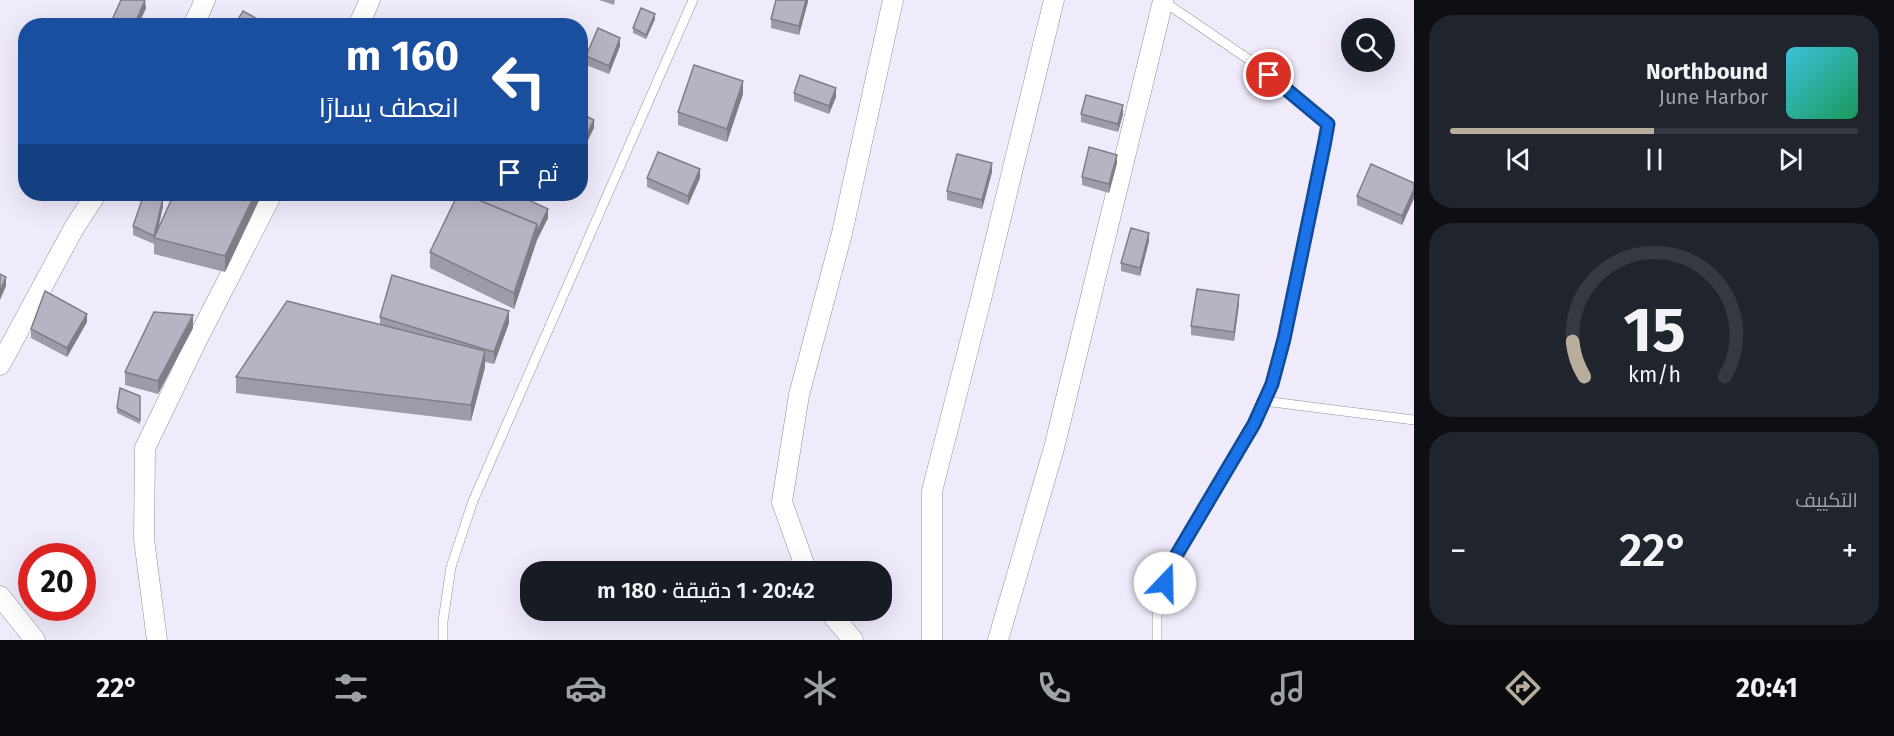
<!DOCTYPE html>
<html lang="ar">
<meta charset="utf-8">
<style>
body{margin:0;font-family:"Fira Sans",Cairo,sans-serif;background:#20242c;color:#f1f3f6;direction:rtl;height:100vh;display:flex;flex-direction:column;font-size:22px;white-space:nowrap}
*{box-sizing:border-box;margin:0}
p{font-size:20px;color:#9ea1a6}
.icon{flex:none;width:33px;height:33px;fill:none;stroke:currentColor;stroke-width:2;stroke-linecap:round;stroke-linejoin:round}
.map{position:relative;flex:1;overflow:hidden;direction:ltr}
.drawer{display:flex;flex-direction:column;gap:15px;padding:15px;background:#0d0f14;width:480px}
.drawer>*{flex:none}
.guide{position:absolute;left:18px;top:18px;width:570px;height:183px;border-radius:24px;box-shadow:0 6px 24px #0002;direction:rtl;background:#1a4fa0;color:#fff;overflow:hidden}
.fabs{position:absolute;left:1341px;top:18px;display:grid;gap:12px}
.fabs a{display:grid;place-items:center;width:54px;height:54px;border-radius:50%;background:#171b24;box-shadow:0 6px 24px #0002;font-size:30px}
.speed{position:absolute;left:18px;top:543px;display:flex;gap:12px;font-size:30px;font-weight:700;text-align:center}
.speed>*{display:grid;place-content:center;width:78px;height:78px;border-radius:50%;background:#171b24;box-shadow:0 6px 24px #0002;line-height:1}
.speed .limit{border:9px solid #d22;background:#fff;color:#111}
.pin{position:absolute;display:grid;place-items:center;width:51px;height:51px;color:#fff;margin:-26px;border:3px solid #fff;border-radius:50%;box-shadow:0 2px 6px #0007}
.me{position:absolute;width:66px;margin:-33px;rotate:21deg;stroke-linejoin:round;filter:drop-shadow(0 0 4px #0008)}
.turn{display:flex;align-items:center;gap:21px;height:126px;padding:0 30px;font-size:27px}
.turn .icon{width:78px;height:78px;stroke-width:2.5}
.turn b{display:block;font-size:42px;line-height:51px}
.then{display:flex;align-items:center;height:57px;padding:0 30px;background:#0003;gap:12px;font-size:22px}
.big{font-size:45px;font-weight:600;line-height:1.1}
.drawer .card{flex:1;display:flex;flex-direction:column;justify-content:center;gap:9px;min-width:0;padding:0 21px;border-radius:24px;background:#20242c}
.drawer .dial{align-items:center;gap:0}
.dial svg{height:156px;overflow:visible;fill:none;stroke:#363941;stroke-width:7;stroke-linecap:round;text-anchor:middle}
.dial text{fill:#f1f3f6;stroke:none}
.song{display:flex;align-items:center;gap:18px}
.cover{width:72px;height:72px;border-radius:9px;background:linear-gradient(135deg,hsl(190 70% 55%),hsl(150 70% 35%))}
.played{height:6px;border-radius:3px;background:linear-gradient(90deg,#b8ad9a 50%,#363941 50%)}
.keys{display:flex;justify-content:space-around;direction:ltr}
.heat{display:flex;justify-content:space-between;align-items:center;font-size:33px;direction:ltr}
.trip{position:absolute;left:520px;top:561px;width:372px;height:60px;border-radius:24px;background:#171b24;box-shadow:0 6px 24px #0002;font-weight:600;line-height:60px;text-align:center;direction:rtl}
.menu{display:flex;height:96px;justify-content:space-around;align-items:center;background:#090b0e;color:#9ea1a6}
.menu .icon{width:42px;height:42px}
.menu .on{color:#b8ad9a}
.menu b{font-size:27px;color:#f1f3f6}
main{display:flex;flex:1;min-height:0}
.map>svg:first-child{display:block}
.lines{fill:none;stroke-linecap:round;stroke-linejoin:round}
.lane-casing{stroke:#948f9d;stroke-width:10}
.street-casing{stroke:#948f9d;stroke-width:21}
.lane{stroke:#fff;stroke-width:9}
.street{stroke:#fff;stroke-width:20}
.wall{fill:#9e9aa7}
.shaded-wall{fill:#817d88}
.building{fill:#b8b3c2;stroke:#817d88;stroke-width:1.5}
.route-casing{stroke:#114b97;stroke-width:15}
.route{stroke:#1a73e8;stroke-width:10}
</style>
<main>
<section class="drawer">
<div class="card">
<div class="song"><i class="cover"></i><div><b>Northbound</b><p>June Harbor</p></div></div>
<div class="played"></div>
<div class="keys"><svg class="icon" aria-label="previous" viewBox="0 0 24 24"><path d="M18 5L8 12l10 7zM5 5v14"/></svg><svg class="icon" aria-label="pause" viewBox="0 0 24 24"><path d="M8 5v14M16 5v14"/></svg><svg class="icon" aria-label="next" viewBox="0 0 24 24"><path d="M6 5l10 7-10 7zM19 5v14"/></svg></div>
</div>
<div class="card dial"><svg viewBox="0 0 100 80">
<path d="M14 69A42 42 0 1 1 86 69"/>
<path d="M14 69A42 42 0 0 1 8 51" stroke="#b8ad9a"/>
<text x="50" y="56" font-size="32" font-weight="700">15</text>
<text x="50" y="72" font-size="11">km/h</text>
</svg></div>
<div class="card"><p>التكييف</p>
<div class="heat"><a>−</a><b class="big">22°</b><a>+</a></div>
</div>
</section>
<div class="map">
<svg width="1414" height="640" viewBox="0 0 1414 640">
<rect width="100%" height="100%" fill="#f0ebfb"/>
<g class="lines">
<defs>
<g id="lane">
<path d="M1264 401 1414 420"/>
<path d="M443 640V621L451 567 473 501 693 0"/>
<path d="M1157 640V616L1170 566 1254 424 1272 384 1284 340 1328 124 1254 63 1163 1"/>
</g>
<g id="street">
<path d="M193 26 205 0"/>
<path d="M358 26 370 0"/>
<path d="M0 365 74 228 96 194"/>
<path d="M807 572 782 502 799 395 842 233 893 0"/>
<path d="M0 596 35 640"/>
<path d="M828 610 853 640"/>
<path d="M157 640 144 539 145 448 198 338 272 194"/>
<path d="M932 640V491L982 295 1054 0"/>
<path d="M998 640 1054 448 1163 1"/>
</g>
</defs>
<!-- lane casing -->
<use href="#lane" class="lane-casing"/>
<!-- street casing -->
<use href="#street" class="street-casing"/>
<!-- lane -->
<use href="#lane" class="lane"/>
<!-- street -->
<use href="#street" class="street"/>
</g>
<!-- wall -->
<g class="wall">
<path d="M599 0H615L614 5Z"/>
<path d="M808 0 799 35 771 28V19Z"/>
<path d="M146 8 138 26H112V20Z"/>
<path d="M655 19 646 39 633 33V28Z"/>
<rect x="237" y="21" width="24" height="5"/>
<path d="M620 46 609 74 586 65V56Z"/>
<path d="M794 93 836 97 829 114 794 101Z"/>
<path d="M743 94 727 142 678 125V112Z"/>
<path d="M1081 114H1123L1118 132 1081 122Z"/>
<path d="M1117 163 1109 193 1082 185V177Z"/>
<path d="M992 172 982 209 947 200V191Z"/>
<path d="M647 178H700L688 205 647 187Z"/>
<path d="M1414 189V198L1402 225 1357 205V196Z"/>
<path d="M262 194 225 272 154 254V244L133 235V226L163 206 158 229Z"/>
<path d="M469 196 548 218 537 240 514 309 430 268V252Z"/>
<path d="M1149 241 1140 276 1121 271V263Z"/>
<path d="M1239 304 1234 341 1191 335V326Z"/>
<path d="M380 317 509 323 494 364 485 362V367L471 421 236 393V377L380 325Z"/>
<path d="M87 322 67 357 31 338V329Z"/>
<path d="M193 328 158 394 125 385V372Z"/>
<path d="M140 396V424L117 413V408Z"/>
</g>
<!-- shaded-wall -->
<g class="shaded-wall">
<path d="M145 0 146 8 138 26H134Z"/>
<path d="M806 0H808V2L799 35V26Z"/>
<path d="M655 14V19L646 39V35Z"/>
<path d="M620 38V46L609 74V66Z"/>
<path d="M743 81V94L727 142V129Z"/>
<path d="M836 88V97L829 114V106Z"/>
<path d="M1123 105V114L1118 132V124Z"/>
<path d="M594 120V128L580 157V148Z"/>
<path d="M1117 155V163L1109 193V184Z"/>
<path d="M992 163V172L982 209V200Z"/>
<path d="M700 169V178L688 205V196Z"/>
<path d="M1414 189V198L1402 225V216Z"/>
<path d="M255 194H262L225 272V256Z"/>
<path d="M163 198V206L156 238H154Z"/>
<path d="M548 209V218L537 240V232Z"/>
<path d="M537 224V240L514 309V293Z"/>
<path d="M1149 233V241L1140 276V268Z"/>
<path d="M6 277V286L0 300V292Z"/>
<path d="M1239 295V304L1234 341V332Z"/>
<path d="M509 311V323L494 364V352Z"/>
<path d="M87 314V322L67 357V348Z"/>
<path d="M193 315V328L158 394V381Z"/>
<path d="M485 351V367L471 421V405Z"/>
</g>
<!-- building -->
<g class="building">
<path d="M121 0H145L134 26H124L112 20Z"/>
<path d="M776 0H806L799 26 771 19Z"/>
<path d="M641 8 655 14 646 35 633 28Z"/>
<path d="M243 11 261 21 258 26H245L237 21Z"/>
<path d="M598 28 620 38 609 66 586 56Z"/>
<path d="M694 65 743 81 727 129 678 112Z"/>
<path d="M800 75 836 88 829 106 794 93Z"/>
<path d="M1086 95 1123 105 1118 124 1081 114Z"/>
<path d="M580 113 594 120 580 148Z"/>
<path d="M1089 147 1117 155 1109 184 1082 177Z"/>
<path d="M658 152 700 169 688 196 647 178Z"/>
<path d="M957 154 992 163 982 200 947 191Z"/>
<path d="M1371 164 1414 183V189L1402 216 1357 196Z"/>
<path d="M144 194 163 198 154 236 133 226Z"/>
<path d="M174 194H255L225 256 154 238Z"/>
<path d="M458 194H464L537 224 514 293 430 252Z"/>
<path d="M470 194H516L548 209 537 232V224L469 196Z"/>
<path d="M1131 228 1149 233 1140 268 1121 263Z"/>
<path d="M0 274 6 277 0 292Z"/>
<path d="M392 275 509 311 494 352 380 317Z"/>
<path d="M1197 289 1239 295 1234 332 1191 326Z"/>
<path d="M45 291 87 314 67 348 31 329Z"/>
<path d="M287 301 485 351 471 405 236 377Z"/>
<path d="M154 312 193 315 158 381 125 372Z"/>
<path d="M120 388 140 396V420L117 408Z"/>
</g>
<g class="lines">
<defs>
<path id="route" d="M1165 583 1170 566 1254 424 1272 384 1284 339 1324 146 1328 124 1269 75"/>
</defs>
<!-- route casing -->
<use href="#route" class="route-casing"/>
<!-- route -->
<use href="#route" class="route"/>
</g>
</svg>
<div class="fabs">
<a><svg class="icon" aria-label="search" viewBox="0 0 24 24"><circle cx="10" cy="10" r="6"/><path d="M15 15l6 6"/></svg></a>
</div>
<div class="speed"><div class="limit">20</div></div>
<div class="pin" style="left:1269px;top:75px;background:#d93025"><svg class="icon" aria-label="arrive" viewBox="0 0 24 24"><path d="M6 21V4h12l-3 4 3 4H6"/></svg></div>
<svg class="me" style="left:1165px;top:583px" viewBox="-20 -20 40 40"><circle r="19" fill="#fff"/><path d="M0-13L10 11 0 6-10 11z" fill="#1a73e8"/></svg>
<div class="trip">20:42 · 1 دقيقة · 180 m</div>
<div class="guide">
<div class="turn"><svg class="icon" aria-label="left" viewBox="0 0 24 24"><path d="M17 20v-9H6M10 6l-5 5 5 5"/></svg><div><b>160 m</b>انعطف يسارًا</div></div>
<div class="then">ثم<svg class="icon" aria-label="arrive" viewBox="0 0 24 24"><path d="M6 21V4h12l-3 4 3 4H6"/></svg></div>
</div>
</div>
</main>
<nav class="menu">
<b>20:41</b>
<svg class="icon on" aria-label="directions" viewBox="0 0 24 24"><path d="M12 3l9 9-9 9-9-9zM9 14v-3h6M13 9l2 2-2 2"/></svg>
<svg class="icon" aria-label="music" viewBox="0 0 24 24"><path d="M9 18V5l10-2v13"/><circle cx="6" cy="18" r="3"/><circle cx="16" cy="16" r="3"/></svg>
<svg class="icon" aria-label="phone" viewBox="0 0 24 24"><path d="M5 4h4l2 5-3 2q2 4 5 5l2-3 5 2v4C11 20 4 13 5 4z"/></svg>
<svg class="icon" aria-label="climate" viewBox="0 0 24 24"><path d="M12 3v18M4 7l16 10M4 17L20 7"/></svg>
<svg class="icon" aria-label="car" viewBox="0 0 24 24"><path d="M5 17H2v-5l4-1 3-4h7l3 4 3 1v5h-3M9 17h6M6 11h13"/><circle cx="7" cy="17" r="2"/><circle cx="17" cy="17" r="2"/></svg>
<svg class="icon" aria-label="filters" viewBox="0 0 24 24"><path d="M4 7h16M4 17h16"/><circle cx="9" cy="7" r="2"/><circle cx="15" cy="17" r="2"/></svg>
<b>22°</b>
</nav>
